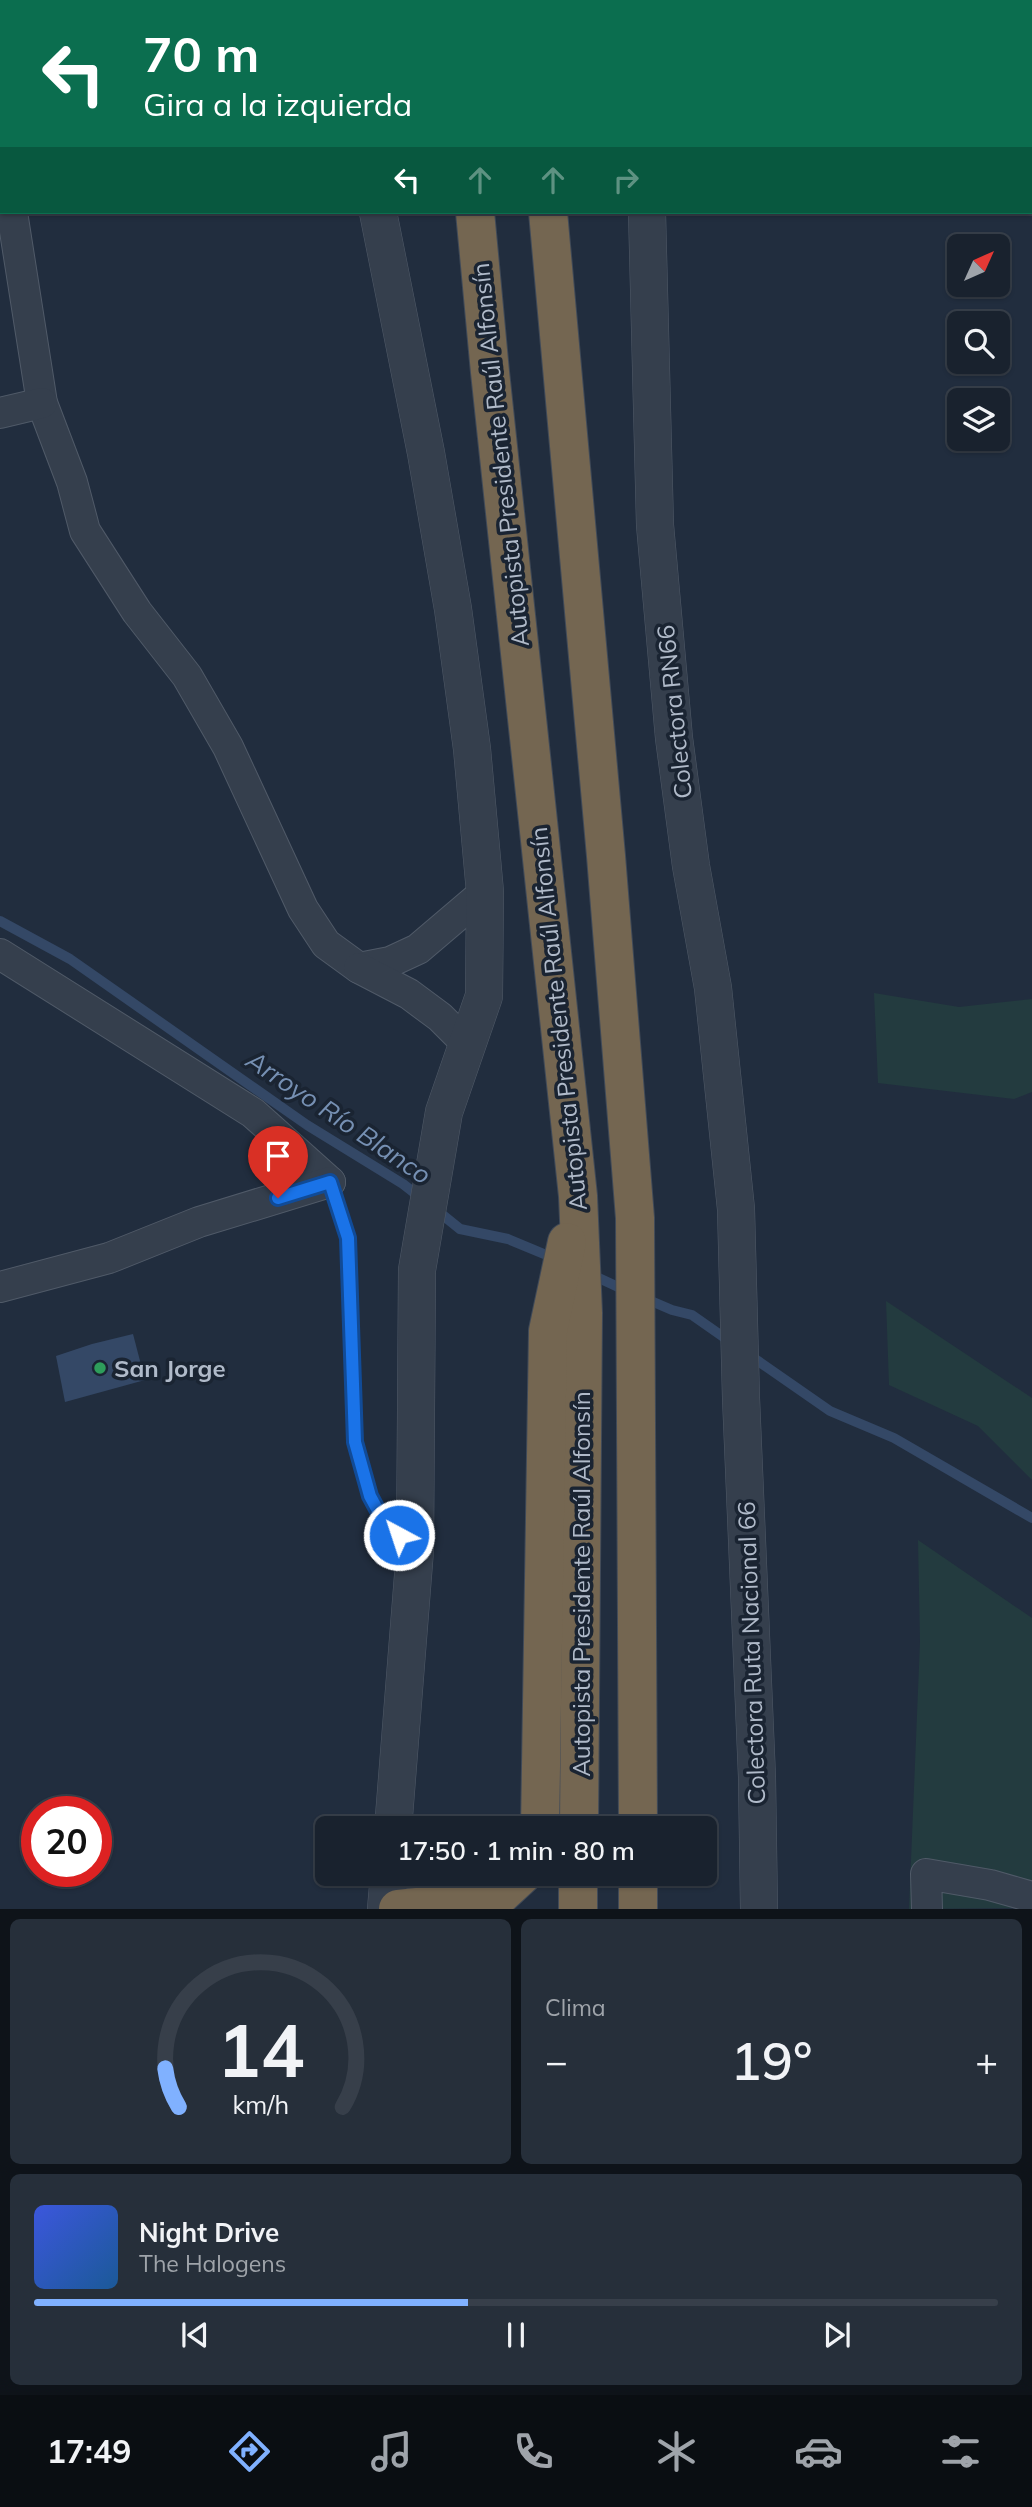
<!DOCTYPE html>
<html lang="es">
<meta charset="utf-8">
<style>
body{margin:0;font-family:Mulish,sans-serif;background:#262f3a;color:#f1f3f6;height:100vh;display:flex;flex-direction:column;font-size:26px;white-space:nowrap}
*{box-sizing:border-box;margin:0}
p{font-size:23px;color:#9fa4aa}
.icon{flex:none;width:38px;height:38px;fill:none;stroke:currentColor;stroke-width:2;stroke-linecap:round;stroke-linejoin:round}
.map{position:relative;height:1909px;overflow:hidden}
.panel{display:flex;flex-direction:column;gap:10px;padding:10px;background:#0e1319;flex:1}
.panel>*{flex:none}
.banner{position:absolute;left:0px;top:0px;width:1032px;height:214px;box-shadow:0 2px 5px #0004,0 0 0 2px #373f4a;background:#0b6e4f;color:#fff;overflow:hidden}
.needle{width:46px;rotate:45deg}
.controls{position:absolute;left:947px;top:234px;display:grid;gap:14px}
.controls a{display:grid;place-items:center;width:63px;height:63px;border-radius:10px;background:#19222e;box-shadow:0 2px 5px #0004,0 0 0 2px #373f4a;font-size:35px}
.speed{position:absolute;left:21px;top:1796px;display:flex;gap:14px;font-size:35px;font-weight:700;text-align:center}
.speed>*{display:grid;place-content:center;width:91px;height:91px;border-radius:50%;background:#19222e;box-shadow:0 2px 5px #0004,0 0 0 2px #373f4a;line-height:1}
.speed .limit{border:10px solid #d22;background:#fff;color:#111}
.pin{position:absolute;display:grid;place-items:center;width:60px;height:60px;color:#fff;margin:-72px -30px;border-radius:50% 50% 50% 0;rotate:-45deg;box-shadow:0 0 7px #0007}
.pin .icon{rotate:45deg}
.me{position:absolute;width:77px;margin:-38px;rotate:320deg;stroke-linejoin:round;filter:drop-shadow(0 0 5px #0008)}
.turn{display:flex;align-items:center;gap:24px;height:147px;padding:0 28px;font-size:32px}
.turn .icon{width:91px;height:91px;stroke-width:2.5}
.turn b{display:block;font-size:49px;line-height:60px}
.lanes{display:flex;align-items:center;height:66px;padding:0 28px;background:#0003;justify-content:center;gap:35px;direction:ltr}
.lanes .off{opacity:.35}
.big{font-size:52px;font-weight:600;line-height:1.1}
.panel .tile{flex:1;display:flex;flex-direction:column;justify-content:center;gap:10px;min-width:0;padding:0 24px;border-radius:10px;background:#262f3a}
.panel .dial{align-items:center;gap:0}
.dial svg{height:182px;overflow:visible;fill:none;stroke:#373f4a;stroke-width:7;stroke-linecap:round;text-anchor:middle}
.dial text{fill:#f1f3f6;stroke:none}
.song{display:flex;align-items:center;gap:21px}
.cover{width:84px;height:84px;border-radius:10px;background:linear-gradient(135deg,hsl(230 70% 55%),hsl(210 70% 35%))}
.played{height:7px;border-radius:4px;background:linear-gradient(90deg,#80b1ff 45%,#373f4a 45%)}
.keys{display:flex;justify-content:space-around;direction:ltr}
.heat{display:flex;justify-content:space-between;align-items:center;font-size:38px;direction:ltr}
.panel .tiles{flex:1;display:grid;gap:10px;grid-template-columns:1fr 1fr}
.tile:last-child{grid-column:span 2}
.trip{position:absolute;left:315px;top:1816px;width:402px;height:70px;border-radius:10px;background:#19222e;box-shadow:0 2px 5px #0004,0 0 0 2px #373f4a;font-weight:600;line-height:70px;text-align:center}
.tab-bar{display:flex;height:112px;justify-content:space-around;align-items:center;background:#0a0e12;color:#9fa4aa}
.tab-bar .icon{width:49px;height:49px}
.tab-bar .on{color:#80b1ff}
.tab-bar b{font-size:32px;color:#f1f3f6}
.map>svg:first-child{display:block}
.green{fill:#233b3f}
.water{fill:#344866}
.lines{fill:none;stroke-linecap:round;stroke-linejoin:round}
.stream{stroke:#344866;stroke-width:10}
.service-casing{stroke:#505a68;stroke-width:16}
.minor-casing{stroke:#505a68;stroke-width:32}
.tertiary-casing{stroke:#505a68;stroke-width:38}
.motorway-casing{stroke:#404a58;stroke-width:40}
.service{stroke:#353f4d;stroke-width:14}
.minor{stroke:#353f4d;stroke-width:30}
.tertiary{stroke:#353f4d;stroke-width:37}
.motorway{stroke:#746651;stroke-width:38}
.route-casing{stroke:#114b97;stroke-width:18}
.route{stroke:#1a73e8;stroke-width:12}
.leisure-dot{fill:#2e9e5b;stroke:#1a2432;stroke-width:2.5}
.labels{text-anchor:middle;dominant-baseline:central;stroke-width:7;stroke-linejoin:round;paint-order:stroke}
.street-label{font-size:24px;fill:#b0bac9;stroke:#1a2432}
.poi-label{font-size:24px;font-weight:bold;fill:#b0bac9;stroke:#1a2432;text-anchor:start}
.water-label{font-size:26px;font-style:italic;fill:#7690b3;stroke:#1a2432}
</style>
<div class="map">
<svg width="1032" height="1909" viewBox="0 0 1032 1909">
<rect width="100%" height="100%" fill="#212d3e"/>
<!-- green -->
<g class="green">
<path d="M874 993 959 1007 1032 999V1092L1014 1099 878 1083Z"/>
<path d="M886 1301 1032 1398V1480L978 1426 889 1385Z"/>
<path d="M918 1540 1032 1618V1908L909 1909 920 1642Z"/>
</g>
<!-- water -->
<path class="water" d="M133 1334 145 1380 65 1402 56 1356 92 1344Z"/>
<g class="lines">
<!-- stream -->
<g class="stream">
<path d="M0 921 70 959 307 1125 403 1184 421 1198"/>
<path d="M434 1208 460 1229 508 1239 556 1259"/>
<path d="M590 1274 629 1292"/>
<path d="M644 1298 672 1310 692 1315 732 1343"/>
<path d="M748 1354 830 1411 894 1438 1032 1518"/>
</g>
<defs>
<path id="service" d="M330 1182 348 1238 355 1442 370 1496 383 1520 409 1545"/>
<g id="minor">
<path d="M0 136 2 147"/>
<path d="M12 212 42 403 72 482 85 531 137 612 187 676 228 747 303 909 326 944 359 968 390 962 418 949 485 892"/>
<path d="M0 413 42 403"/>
<path d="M0 954 253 1113 330 1182"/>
<path d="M359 968 409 994 440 1017 467 1044"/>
<path d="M0 1287 109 1258 199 1222 330 1182"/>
<path d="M927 1909 926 1874 990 1885 1032 1897"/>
</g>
<g id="tertiary">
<path d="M340 0V2"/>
<path d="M631 0V2"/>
<path d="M378 212 426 453 453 609 472 749 485 892 484 996 444 1112 417 1270 415 1550 393 1829"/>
<path d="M647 212 655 525 674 738 691 866 713 988 736 1209 741 1398 757 1777 759 1909"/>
<path d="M386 1909 389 1874"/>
</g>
<g id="motorway">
<path d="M456 0V2"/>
<path d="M527 0V2"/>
<path d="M475 212 490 372 578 1196 583 1313 579 1829"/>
<path d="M548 212 606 856 635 1218 638 1829"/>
<path d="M540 1829 548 1331 567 1242"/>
<path d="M638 1874V1909"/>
<path d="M398 1909 496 1899 523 1874"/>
<path d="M578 1909V1874"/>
</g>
</defs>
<!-- service casing -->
<use href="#service" class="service-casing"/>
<!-- minor casing -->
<use href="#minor" class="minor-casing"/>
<!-- tertiary casing -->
<use href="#tertiary" class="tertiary-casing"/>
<!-- motorway casing -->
<use href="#motorway" class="motorway-casing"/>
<!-- service -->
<use href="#service" class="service"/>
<!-- minor -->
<use href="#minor" class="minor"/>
<!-- tertiary -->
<use href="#tertiary" class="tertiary"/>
<!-- motorway -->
<use href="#motorway" class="motorway"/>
</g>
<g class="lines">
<defs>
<path id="route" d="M278 1198 330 1182 348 1238 355 1442 370 1496 383 1520 399 1535"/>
</defs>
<!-- route casing -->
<use href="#route" class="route-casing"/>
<!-- route -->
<use href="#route" class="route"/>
</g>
<!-- markers -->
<circle class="leisure-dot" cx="100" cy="1368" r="7"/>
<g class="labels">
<!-- street labels -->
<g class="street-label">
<text transform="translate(500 455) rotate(-96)">Autopista Presidente Raúl Alfonsín</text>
<text transform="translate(674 712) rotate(-96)">Colectora RN66</text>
<text transform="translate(558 1019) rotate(-96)">Autopista Presidente Raúl Alfonsín</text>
<text transform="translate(581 1584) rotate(-90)">Autopista Presidente Raúl Alfonsín</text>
<text transform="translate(751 1653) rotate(-92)">Colectora Ruta Nacional 66</text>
</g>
<!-- poi labels -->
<g class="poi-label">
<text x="114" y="1368">San Jorge</text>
</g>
<!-- water labels -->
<g class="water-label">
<text transform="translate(339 1117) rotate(34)">Arroyo Río Blanco</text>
</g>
</g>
</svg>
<div class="controls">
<a><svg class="needle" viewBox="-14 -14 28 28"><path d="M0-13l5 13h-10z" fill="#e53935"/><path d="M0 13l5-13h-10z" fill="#9fa4aa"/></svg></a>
<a><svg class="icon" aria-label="search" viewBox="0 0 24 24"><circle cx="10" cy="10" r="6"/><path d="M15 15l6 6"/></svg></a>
<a><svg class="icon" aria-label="layers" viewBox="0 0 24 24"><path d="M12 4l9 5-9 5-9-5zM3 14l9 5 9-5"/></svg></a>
</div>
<div class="speed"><div class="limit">20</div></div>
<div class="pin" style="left:278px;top:1198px;background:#d93025"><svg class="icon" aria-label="arrive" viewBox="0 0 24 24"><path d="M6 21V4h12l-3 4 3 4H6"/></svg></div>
<svg class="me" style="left:399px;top:1535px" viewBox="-20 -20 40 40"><circle r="17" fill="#1a73e8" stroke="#fff" stroke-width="3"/><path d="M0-11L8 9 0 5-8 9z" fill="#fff"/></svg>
<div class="trip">17:50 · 1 min · 80 m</div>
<div class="banner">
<div class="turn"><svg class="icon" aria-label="left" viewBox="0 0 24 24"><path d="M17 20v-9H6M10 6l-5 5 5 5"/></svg><div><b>70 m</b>Gira a la izquierda</div></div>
<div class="lanes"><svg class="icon" aria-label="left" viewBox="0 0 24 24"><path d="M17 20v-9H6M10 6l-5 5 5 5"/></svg><svg class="icon off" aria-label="ahead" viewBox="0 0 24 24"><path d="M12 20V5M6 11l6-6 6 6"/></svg><svg class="icon off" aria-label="ahead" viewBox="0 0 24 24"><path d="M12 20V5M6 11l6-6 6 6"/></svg><svg class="icon off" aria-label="right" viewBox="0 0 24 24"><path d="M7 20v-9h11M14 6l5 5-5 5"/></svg></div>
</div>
</div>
<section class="panel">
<div class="tiles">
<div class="tile dial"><svg viewBox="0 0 100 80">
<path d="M14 69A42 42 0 1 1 86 69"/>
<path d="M14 69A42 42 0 0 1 8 52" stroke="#80b1ff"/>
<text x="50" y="56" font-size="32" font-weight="700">14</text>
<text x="50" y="72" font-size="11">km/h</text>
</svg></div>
<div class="tile"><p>Clima</p>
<div class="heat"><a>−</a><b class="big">19°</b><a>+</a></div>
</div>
<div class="tile">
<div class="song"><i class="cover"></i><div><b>Night Drive</b><p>The Halogens</p></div></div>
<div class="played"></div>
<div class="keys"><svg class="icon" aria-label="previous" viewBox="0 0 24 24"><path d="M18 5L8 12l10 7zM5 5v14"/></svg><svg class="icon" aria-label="pause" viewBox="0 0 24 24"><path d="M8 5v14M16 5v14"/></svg><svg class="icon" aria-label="next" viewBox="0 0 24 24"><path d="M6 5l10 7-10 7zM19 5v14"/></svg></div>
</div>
</div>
</section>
<nav class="tab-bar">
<b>17:49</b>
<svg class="icon on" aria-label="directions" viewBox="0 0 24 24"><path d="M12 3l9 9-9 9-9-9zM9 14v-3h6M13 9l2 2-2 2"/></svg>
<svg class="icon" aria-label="music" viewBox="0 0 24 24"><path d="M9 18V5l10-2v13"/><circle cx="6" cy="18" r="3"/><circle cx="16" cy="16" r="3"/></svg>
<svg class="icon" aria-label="phone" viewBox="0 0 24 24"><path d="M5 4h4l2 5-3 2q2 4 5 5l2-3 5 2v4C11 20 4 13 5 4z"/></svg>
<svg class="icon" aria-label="climate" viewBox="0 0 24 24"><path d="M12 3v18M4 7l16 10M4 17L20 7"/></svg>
<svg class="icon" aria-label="car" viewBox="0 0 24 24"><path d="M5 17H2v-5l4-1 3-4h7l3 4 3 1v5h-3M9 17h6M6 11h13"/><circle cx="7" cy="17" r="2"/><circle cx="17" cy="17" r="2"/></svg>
<svg class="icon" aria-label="filters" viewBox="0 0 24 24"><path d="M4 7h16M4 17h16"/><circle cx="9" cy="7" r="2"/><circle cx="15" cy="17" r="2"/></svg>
</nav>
